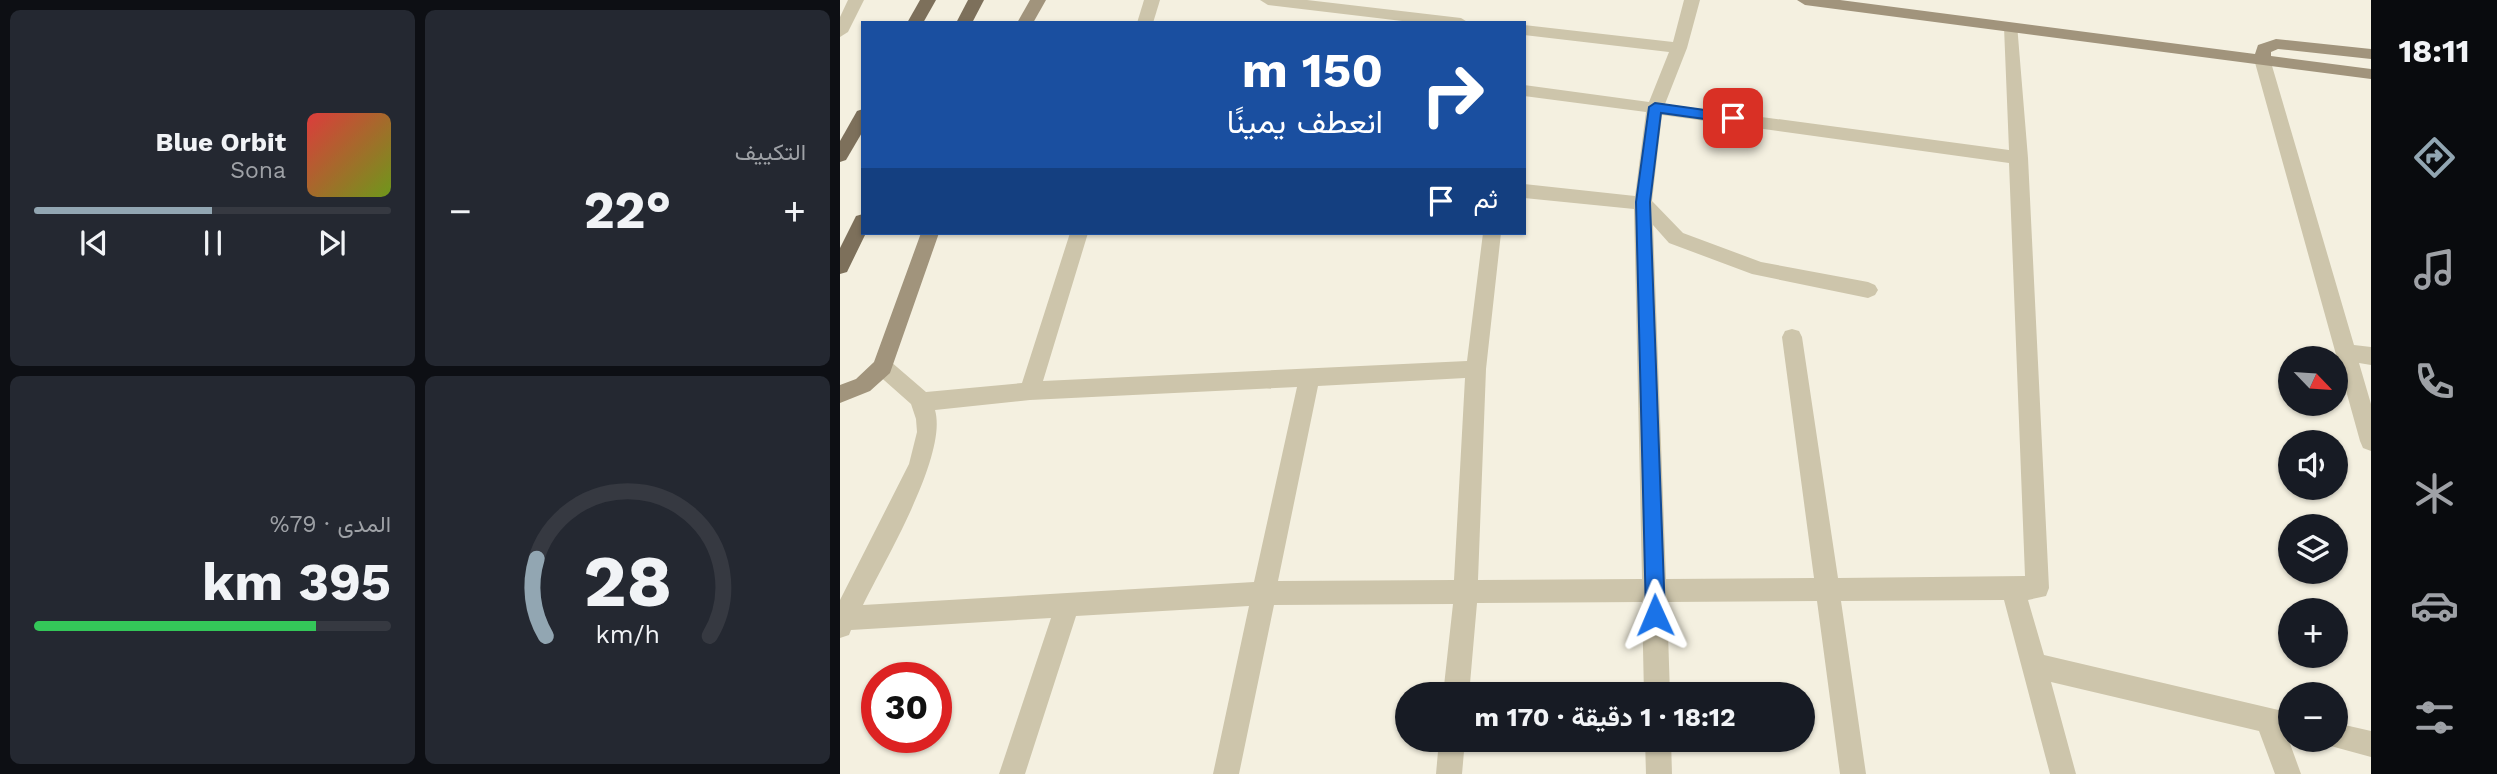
<!DOCTYPE html>
<html lang="ar">
<meta charset="utf-8">
<style>
body{margin:0;font-family:"Work Sans",Vazirmatn,sans-serif;background:#242831;color:#f1f3f6;direction:rtl;height:100vh;display:flex;flex-direction:column;font-size:26px;white-space:nowrap}
*{box-sizing:border-box;margin:0}
p{font-size:23px;color:#9ea1a6}
.icon{flex:none;width:38px;height:38px;fill:none;stroke:currentColor;stroke-width:2;stroke-linecap:round;stroke-linejoin:round}
.map{position:relative;flex:1;overflow:hidden;direction:ltr}
.details{display:flex;flex-direction:column;gap:10px;padding:10px;background:#0d0f14;width:840px}
.details>*{flex:none}
.guide{position:absolute;left:21px;top:21px;width:665px;height:214px;border-radius:0px;box-shadow:0 2px 5px #0004;direction:rtl;background:#1a4fa0;color:#fff;overflow:hidden}
.needle{width:46px;rotate:115deg}
.fabs{position:absolute;left:1438px;top:346px;display:grid;gap:14px}
.fabs a{display:grid;place-items:center;width:70px;height:70px;border-radius:50%;background:#171b24;box-shadow:0 2px 5px #0004;font-size:35px}
.speed{position:absolute;left:21px;top:662px;display:flex;gap:14px;font-size:35px;font-weight:700;text-align:center}
.speed>*{display:grid;place-content:center;width:91px;height:91px;border-radius:50%;background:#171b24;box-shadow:0 2px 5px #0004;line-height:1}
.speed .limit{border:10px solid #d22;background:#fff;color:#111}
.pin{position:absolute;display:grid;place-items:center;width:60px;height:60px;color:#fff;margin:-30px;border-radius:14px;box-shadow:0 4px 10px #0006}
.me{position:absolute;width:77px;margin:-38px;rotate:359deg;stroke-linejoin:round;filter:drop-shadow(0 0 5px #0008)}
.turn{display:flex;align-items:center;gap:24px;height:147px;padding:0 28px;font-size:32px}
.turn .icon{width:91px;height:91px;stroke-width:2.5}
.turn b{display:block;font-size:49px;line-height:60px}
.then{display:flex;align-items:center;height:66px;padding:0 28px;background:#0003;gap:14px;font-size:26px}
.big{font-size:52px;font-weight:700;line-height:1.1}
.details .widget{flex:1;display:flex;flex-direction:column;justify-content:center;gap:10px;min-width:0;padding:0 24px;border-radius:10px;background:#242831}
.details .dial{align-items:center;gap:0}
.dial svg{height:182px;overflow:visible;fill:none;stroke:#363941;stroke-width:7;stroke-linecap:round;text-anchor:middle}
.dial text{fill:#f1f3f6;stroke:none}
.song{display:flex;align-items:center;gap:21px}
.cover{width:84px;height:84px;border-radius:10px;background:linear-gradient(135deg,hsl(0 70% 55%),hsl(80 70% 35%))}
.played{height:7px;border-radius:4px;background:linear-gradient(90deg,#92a6b2 50%,#363941 50%)}
.keys{display:flex;justify-content:space-around;direction:ltr}
.heat{display:flex;justify-content:space-between;align-items:center;font-size:38px;direction:ltr}
.charge{height:10px;border-radius:5px;background:linear-gradient(90deg,#34c759 79%,#363941 0)}
.details .tiles{flex:1;display:grid;gap:10px;grid-template-columns:repeat(2,1fr)}
.trip{position:absolute;left:555px;top:682px;width:420px;height:70px;border-radius:35px;background:#171b24;box-shadow:0 2px 5px #0004;font-weight:700;line-height:70px;text-align:center;direction:rtl}
main{display:flex;flex:1;min-height:0}
.menu{display:flex;flex-direction:column;width:126px;justify-content:space-around;align-items:center;background:#090b0e;color:#9ea1a6}
.menu .icon{width:49px;height:49px}
.menu .on{color:#92a6b2}
.menu b{font-size:32px;color:#f1f3f6}
.map>svg:first-child{display:block}
.lines{fill:none;stroke-linecap:round;stroke-linejoin:round}
.street{fill:#cdc5ab;fill-rule:evenodd}
.secondary{fill:#a1947c;fill-rule:evenodd}
.primary{fill:#7d705b;fill-rule:evenodd}
.route{fill:#1a73e8;stroke:#114b97;stroke-width:2}
</style>
<main>
<nav class="menu">
<b>18:11</b>
<svg class="icon on" aria-label="directions" viewBox="0 0 24 24"><path d="M12 3l9 9-9 9-9-9zM9 14v-3h6M13 9l2 2-2 2"/></svg>
<svg class="icon" aria-label="music" viewBox="0 0 24 24"><path d="M9 18V5l10-2v13"/><circle cx="6" cy="18" r="3"/><circle cx="16" cy="16" r="3"/></svg>
<svg class="icon" aria-label="phone" viewBox="0 0 24 24"><path d="M5 4h4l2 5-3 2q2 4 5 5l2-3 5 2v4C11 20 4 13 5 4z"/></svg>
<svg class="icon" aria-label="climate" viewBox="0 0 24 24"><path d="M12 3v18M4 7l16 10M4 17L20 7"/></svg>
<svg class="icon" aria-label="car" viewBox="0 0 24 24"><path d="M5 17H2v-5l4-1 3-4h7l3 4 3 1v5h-3M9 17h6M6 11h13"/><circle cx="7" cy="17" r="2"/><circle cx="17" cy="17" r="2"/></svg>
<svg class="icon" aria-label="filters" viewBox="0 0 24 24"><path d="M4 7h16M4 17h16"/><circle cx="9" cy="7" r="2"/><circle cx="15" cy="17" r="2"/></svg>
</nav>
<div class="map">
<svg width="1531" height="774" viewBox="0 0 1531 774">
<rect width="100%" height="100%" fill="#f4f0e0"/>
<g class="lines">
<!-- street -->
<g class="street">
<path d="M8 0H24L8 32 0 37V17Z"/>
<path d="M304 0H320L313 23H297Z"/>
<path d="M420 0H467L621 18 629 23H579L428 5Z"/>
<path d="M844 0H860L847 48 825 104 1169 150 1164 27 1167 24H1177L1188 158 1209 588 1206 596 1188 600 1204 655 1451 713V739L1448 738 1461 774H1435L1419 731 1211 682 1236 774H1210L1164 600 1001 601 1026 774H1000L977 601 827 602 830 695H804L802 602 637 603 629 695H603L613 604 434 605 399 774H373L409 606 236 616 185 774H159L211 618 11 630 9 635 0 638V600L69 464 77 432 76 419 71 404 36 373 33 367 36 361 43 358 50 361 86 392 182 383 230 233H248L203 381 627 361 643 233H661L646 369 638 580 802 579 794 209 684 198V184L795 196 806 112 684 96V85L809 102 829 52 684 35V25L833 42ZM822 115 1169 163 1185 576 998 578 962 337 959 331 952 329 945 331 942 337 974 578 826 579 813 225 829 243 912 274 1028 298 1035 295 1038 290 1035 285 1028 282 921 262 843 233 812 201ZM625 378 614 580 438 581 478 386ZM457 387 414 582 23 605C45 560 108 455 95 410L190 400Z"/>
<path d="M1422 54 1430 59 1514 345 1531 347V365L1519 363 1531 404V451L1523 448 1520 441 1414 59Z"/>
<path d="M1496 723 1531 731V757L1487 745 1485 740H1496Z"/>
<path d="M599 740H625L622 774H596Z"/>
<path d="M805 740H831L832 774H806Z"/>
</g>
<!-- secondary -->
<g class="secondary">
<path d="M190 0H206L193 23H177Z"/>
<path d="M957 0H1000L1415 54 1418 45 1436 39 1531 49V59L1438 49 1431 52V56L1531 69V79L965 5Z"/>
<path d="M81 233H99L50 373 30 391 0 403V385L16 379 34 362Z"/>
</g>
<!-- primary -->
<g class="primary">
<path d="M80 0H96L83 23H67Z"/>
<path d="M128 0H144L132 23H116Z"/>
<path d="M23 109V131L6 160 0 162V141L17 111Z"/>
<path d="M23 214V233H26L7 272 0 274V248L16 216Z"/>
</g>
</g>
<!-- route -->
<path class="route" d="M815 103 893 114 900 118 893 123 821 113 810 202 825 615 822 622 815 625 809 622 806 615 796 202 809 107Z"/>
</svg>
<div class="fabs">
<a><svg class="needle" viewBox="-14 -14 28 28"><path d="M0-13l5 13h-10z" fill="#e53935"/><path d="M0 13l5-13h-10z" fill="#9ea1a6"/></svg></a>
<a><svg class="icon" aria-label="sound" viewBox="0 0 24 24"><path d="M4 9h4l5-4v14l-5-4H4zM17 9q2 3 0 6"/></svg></a>
<a><svg class="icon" aria-label="layers" viewBox="0 0 24 24"><path d="M12 4l9 5-9 5-9-5zM3 14l9 5 9-5"/></svg></a>
<a>+</a>
<a>−</a>
</div>
<div class="speed"><div class="limit">30</div></div>
<div class="pin" style="left:893px;top:118px;background:#d93025"><svg class="icon" aria-label="arrive" viewBox="0 0 24 24"><path d="M6 21V4h12l-3 4 3 4H6"/></svg></div>
<svg class="me" style="left:815px;top:615px" viewBox="-20 -20 40 40"><path d="M0-17L14 15 0 8-14 15z" fill="#1a73e8" stroke="#fff" stroke-width="4"/></svg>
<div class="trip">18:12 · 1 دقيقة · 170 m</div>
<div class="guide">
<div class="turn"><svg class="icon" aria-label="right" viewBox="0 0 24 24"><path d="M7 20v-9h11M14 6l5 5-5 5"/></svg><div><b>150 m</b>انعطف يمينًا</div></div>
<div class="then">ثم<svg class="icon" aria-label="arrive" viewBox="0 0 24 24"><path d="M6 21V4h12l-3 4 3 4H6"/></svg></div>
</div>
</div>
<section class="details">
<div class="tiles">
<div class="widget"><p>التكييف</p>
<div class="heat"><a>−</a><b class="big">22°</b><a>+</a></div>
</div>
<div class="widget">
<div class="song"><i class="cover"></i><div><b>Blue Orbit</b><p>Sona</p></div></div>
<div class="played"></div>
<div class="keys"><svg class="icon" aria-label="previous" viewBox="0 0 24 24"><path d="M18 5L8 12l10 7zM5 5v14"/></svg><svg class="icon" aria-label="pause" viewBox="0 0 24 24"><path d="M8 5v14M16 5v14"/></svg><svg class="icon" aria-label="next" viewBox="0 0 24 24"><path d="M6 5l10 7-10 7zM19 5v14"/></svg></div>
</div>
<div class="widget dial"><svg viewBox="0 0 100 80">
<path d="M14 69A42 42 0 1 1 86 69"/>
<path d="M14 69A42 42 0 0 1 10 35" stroke="#92a6b2"/>
<text x="50" y="56" font-size="32" font-weight="700">28</text>
<text x="50" y="72" font-size="11">km/h</text>
</svg></div>
<div class="widget"><p>المدى · 79%</p><b class="big">395 km</b><div class="charge"></div></div>
</div>
</section>
</main>
